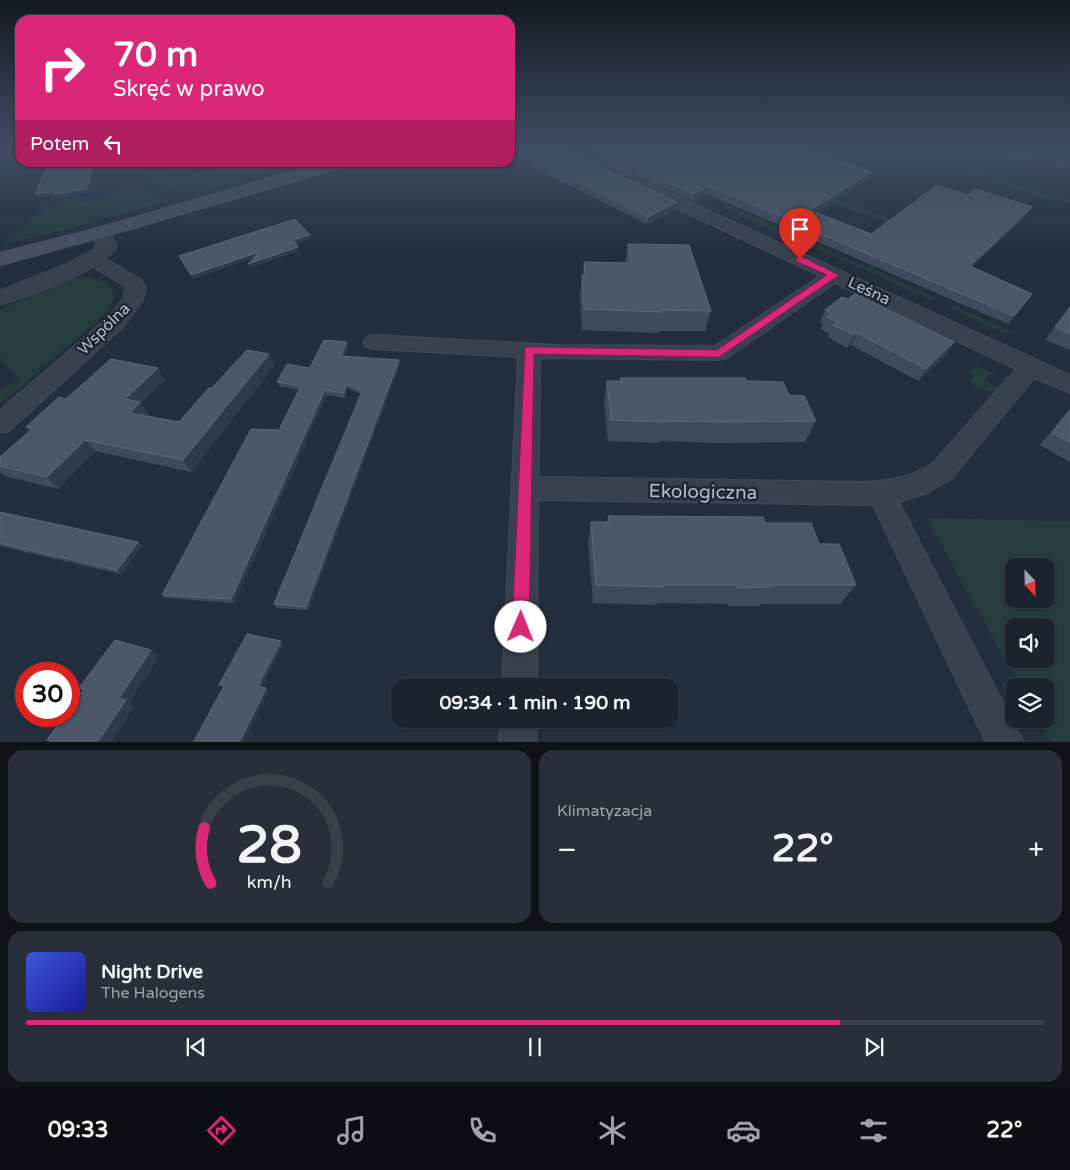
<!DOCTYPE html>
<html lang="pl">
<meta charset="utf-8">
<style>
body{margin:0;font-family:"Varela Round",sans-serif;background:#282f3a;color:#f1f3f6;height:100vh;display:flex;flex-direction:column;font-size:19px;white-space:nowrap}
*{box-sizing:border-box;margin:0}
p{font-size:16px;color:#a0a4aa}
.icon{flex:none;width:28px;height:28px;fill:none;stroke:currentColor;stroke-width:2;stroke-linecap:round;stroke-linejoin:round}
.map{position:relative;height:742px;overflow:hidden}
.panel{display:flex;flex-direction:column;gap:8px;padding:8px;background:#0f1319;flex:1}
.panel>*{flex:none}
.guide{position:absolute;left:15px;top:15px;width:500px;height:152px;border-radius:15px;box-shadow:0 1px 4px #0004,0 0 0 1px #39404a;background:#db2777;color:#fff;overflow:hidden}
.needle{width:32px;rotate:158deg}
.tools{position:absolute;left:1005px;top:558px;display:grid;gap:10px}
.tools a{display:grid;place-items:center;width:50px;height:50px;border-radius:10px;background:#1b232e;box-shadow:0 1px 4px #0004,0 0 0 1px #39404a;font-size:25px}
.speed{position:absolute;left:15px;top:662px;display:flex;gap:10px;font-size:25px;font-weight:700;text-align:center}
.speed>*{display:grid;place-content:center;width:65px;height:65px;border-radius:50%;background:#1b232e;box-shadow:0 1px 4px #0004,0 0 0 1px #39404a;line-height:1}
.speed .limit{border:8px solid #d22;background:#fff;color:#111}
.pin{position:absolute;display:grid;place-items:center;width:42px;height:42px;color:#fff;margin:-51px -21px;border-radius:50% 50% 50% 0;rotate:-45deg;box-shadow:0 0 5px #0007}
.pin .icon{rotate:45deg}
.me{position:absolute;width:55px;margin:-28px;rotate:1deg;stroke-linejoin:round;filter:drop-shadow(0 0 4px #0008)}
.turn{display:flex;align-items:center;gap:18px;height:105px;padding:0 15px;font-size:22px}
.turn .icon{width:65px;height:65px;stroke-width:2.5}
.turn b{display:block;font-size:35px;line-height:42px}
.then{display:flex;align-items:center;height:48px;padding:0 15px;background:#0003;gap:10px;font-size:19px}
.big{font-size:38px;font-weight:700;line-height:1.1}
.panel .widget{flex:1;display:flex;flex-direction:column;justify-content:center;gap:8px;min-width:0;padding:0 18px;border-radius:15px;background:#282f3a}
.panel .dial{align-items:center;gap:0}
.dial svg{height:130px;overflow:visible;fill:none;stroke:#39404a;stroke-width:7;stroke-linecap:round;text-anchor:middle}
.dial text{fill:#f1f3f6;stroke:none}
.song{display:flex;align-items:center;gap:15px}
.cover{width:60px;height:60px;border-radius:8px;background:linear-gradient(135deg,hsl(230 70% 55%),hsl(240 70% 35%))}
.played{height:5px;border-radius:2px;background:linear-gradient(90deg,#db2777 80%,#39404a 80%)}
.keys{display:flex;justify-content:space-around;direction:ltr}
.heat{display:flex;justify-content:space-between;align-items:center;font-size:28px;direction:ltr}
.panel .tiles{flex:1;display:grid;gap:8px;grid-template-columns:1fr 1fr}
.widget:last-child{grid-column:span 2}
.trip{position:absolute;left:391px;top:678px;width:288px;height:50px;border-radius:15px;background:#1b232e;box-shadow:0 1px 4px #0004,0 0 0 1px #39404a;font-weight:700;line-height:50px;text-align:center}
.menu{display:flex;height:80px;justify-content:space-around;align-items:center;background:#0b0e12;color:#a0a4aa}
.menu .icon{width:35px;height:35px}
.menu .current{color:#db2777}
.menu b{font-size:22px;color:#f1f3f6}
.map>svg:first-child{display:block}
.green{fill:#263c3f;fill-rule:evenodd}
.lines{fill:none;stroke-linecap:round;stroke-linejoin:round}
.minor-casing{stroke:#414a57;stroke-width:2}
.tertiary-casing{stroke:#414a57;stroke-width:1}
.secondary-casing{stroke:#414a57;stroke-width:1}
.minor{fill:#38414e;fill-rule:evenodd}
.tertiary{fill:#38414e;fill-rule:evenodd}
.secondary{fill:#465061;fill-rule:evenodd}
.wall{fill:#3f4b5c}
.shaded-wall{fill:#2f3b4b}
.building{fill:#4b5868;stroke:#5c6777}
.route{fill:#db2777;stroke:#8e194d}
.labels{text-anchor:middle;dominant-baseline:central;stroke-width:5;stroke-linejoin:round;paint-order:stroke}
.street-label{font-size:16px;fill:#b4bcc9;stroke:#1d2633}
.near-street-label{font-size:19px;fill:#b4bcc9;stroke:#1d2633}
</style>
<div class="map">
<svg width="1070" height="743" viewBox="0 0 1070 743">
<rect width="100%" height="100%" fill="#242f3e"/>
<!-- green -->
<g class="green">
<path d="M934 156 1070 200V203L1053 201 927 161Z"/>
<path d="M135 163H150L144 164 150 172 163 170 168 177 175 175 179 179 242 163H306L196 192C180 192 143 182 136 167L141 166 140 163Z"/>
<path d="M766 172 926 233 873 269 936 298 933 301 816 248 819 246 866 267 889 250 904 230 774 180Z"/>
<path d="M121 189 147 190 169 201 72 228 5 244 4 242 46 207 82 197 76 204 112 196Z"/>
<path d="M729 206 817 245 812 248 724 208Z"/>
<path d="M90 277 107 284 114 292 113 299 108 312 0 404V391L20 379 0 358V309L75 278Z"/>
<path d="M953 305 1012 332 1009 335 950 308Z"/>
<path d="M977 366 1011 383 989 374 984 380 1004 390C989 395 981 389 969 382L975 376 970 374Z"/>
<path d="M926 518 1070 521V742H1051L1038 719H1046V686H1020ZM1014 566H1046V599H1014ZM1014 626H1046V659H1014Z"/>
</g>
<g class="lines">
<defs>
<g id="minor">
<path d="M551 147H569L1070 375V393L1034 378 951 479 927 493 899 502 1024 743H986L873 505 538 500 537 686H502L518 357 374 349 366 347 363 342 366 337 374 335 557 345 715 346 820 276 553 150ZM835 283 1016 369 933 463C910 478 889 481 863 482L539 477 540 358 719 360 727 358Z"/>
<path d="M1004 147H1026L1070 160V168L1006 150Z"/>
<path d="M93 254 99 255 140 279 146 287 143 300 123 327 9 431 0 433V410L109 317 123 299 126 287 87 263 84 259 87 255Z"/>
<path d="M500 719H536L537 743H499Z"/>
</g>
<path id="tertiary" d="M102 226 109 228 118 247C101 271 29 298 0 305V290L67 263 93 249 96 246 92 232 95 228Z"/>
<path id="secondary" d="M322 162H351L349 166 109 236 0 266V252L95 228Z"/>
</defs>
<!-- minor casing -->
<use href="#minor" class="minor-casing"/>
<!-- tertiary casing -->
<use href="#tertiary" class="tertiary-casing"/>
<!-- secondary casing -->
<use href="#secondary" class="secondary-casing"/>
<!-- minor -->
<use href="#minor" class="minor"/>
<!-- tertiary -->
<use href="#tertiary" class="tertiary"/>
<!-- secondary -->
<use href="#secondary" class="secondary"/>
</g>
<!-- wall -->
<g class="wall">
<path d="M510 147 677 202 676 210 647 224 510 156Z"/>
<path d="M574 147H800L869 179 816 212 871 234 1027 215 972 267 1032 294 1008 324 795 232 797 224 789 229 707 194 693 201Z"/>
<path d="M628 244 711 311 705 331H659L658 333 582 330 580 296 582 275H583L584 262 625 263Z"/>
<path d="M848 299 954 342 946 355 918 381 851 345 847 348 828 337 829 334 821 329 823 324 820 322 825 310Z"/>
<path d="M1070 307V350L1045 340Z"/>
<path d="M349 346 344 356 400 364 308 610 277 608 274 604 361 394 347 388 345 398 327 395 234 603 166 598 162 595 279 430 299 390 279 386 277 382 310 368Z"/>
<path d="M269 354 274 366 191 472 95 451 58 489 5 476 0 472V457L30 431 26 427 158 368 165 380 141 403 149 414 147 416 179 422 212 388Z"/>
<path d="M620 378 746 381 789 395 816 421 805 442 716 443 660 441 659 443 608 441 604 402 607 381H620Z"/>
<path d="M1070 409V462L1040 445Z"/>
<path d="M0 512 138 542 142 546 121 574 0 546Z"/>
<path d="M608 516 765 523 819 544 856 585 840 604H761L760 606H728V604L657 603V605L593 603 588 541 591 522H607Z"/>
</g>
<!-- shaded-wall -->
<g class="shaded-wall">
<path d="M83 162H86L82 173 80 169Z"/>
<path d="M93 167 95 171 88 193 57 198 55 195 38 198 35 194Z"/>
<path d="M872 172 869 179 808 218 810 210Z"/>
<path d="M709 186 707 194 693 201 694 194Z"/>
<path d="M677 202 676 210 647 224 648 217Z"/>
<path d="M1032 207 1027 215 965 274 970 266Z"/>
<path d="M801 216 798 224 789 229 792 221Z"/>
<path d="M310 235 311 239 294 245 293 240Z"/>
<path d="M298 247 299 251 250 268 248 264Z"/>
<path d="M259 252 260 256 193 279 191 275Z"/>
<path d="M857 333 851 345 847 348 854 335Z"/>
<path d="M347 342 349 346 342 361 341 356Z"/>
<path d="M954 342 946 355 918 381 926 369Z"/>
<path d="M269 354 274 366 191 472 183 460Z"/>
<path d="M399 360 400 364 308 610 306 607Z"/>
<path d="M158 368 165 380 141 403 149 414 139 424 130 413 125 399Z"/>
<path d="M346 384 347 388 345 398 344 393Z"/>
<path d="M325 390 327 395 234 603 231 599Z"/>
<path d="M85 440 95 451 58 489 47 477Z"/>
<path d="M138 542 142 546 121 574 117 570Z"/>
<path d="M281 641 283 645 261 689 258 686Z"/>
<path d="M151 650 160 657 129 703 135 706 111 743H97L119 698Z"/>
<path d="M266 688 269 691 244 743H239Z"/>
</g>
<!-- building -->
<g class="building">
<path d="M510 147H558L677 202 648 217 510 148Z"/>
<path d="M590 147H800L872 172 810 210 871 234 937 185 968 195 976 189 1032 207 970 266 1032 294 1014 316 797 224 801 216 792 221 709 186 694 194Z"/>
<path d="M50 162H83L80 169 93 167 86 189 54 194 56 191 35 194Z"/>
<path d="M295 219 310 235 293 240 298 247 248 264 259 252 191 275 179 256Z"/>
<path d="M628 244 689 245 711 311 662 310V312L584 309 582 275H585L584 262 631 263Z"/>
<path d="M855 294 954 342 926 369 857 333 854 335 833 325 837 322 826 317 831 313 825 310 842 297 848 299Z"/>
<path d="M1070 307V334L1055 327Z"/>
<path d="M324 340 347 342 341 356 399 360 306 607 274 604 362 391 346 384 344 393 325 390 231 599 162 595 251 429 279 430 301 386 277 382 287 364 310 368Z"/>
<path d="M247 350 269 354 183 460 85 440 47 477 0 466V457L33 428 26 427 59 397 66 399 111 359 158 368 125 399 140 402 130 413 179 422 209 388H212Z"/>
<path d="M620 378H745L746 381 783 382 789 395 804 396 816 421 724 422 664 421V422L611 420 607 381H621Z"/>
<path d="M1070 410V443L1052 433Z"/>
<path d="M0 512 138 542 117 570 0 543Z"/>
<path d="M608 516 763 517 765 523H811L819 544H839L856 585H770L771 587 738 588 737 585H662L663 587 596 585 591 522H609Z"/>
<path d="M247 634 281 641 258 686 266 688 239 743H193L224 686 219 685Z"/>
<path d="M115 640 151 650 119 698 126 700 97 743H54L47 740 64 716H69V710L84 689 79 688Z"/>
</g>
<!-- sky -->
<linearGradient id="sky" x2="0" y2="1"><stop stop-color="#141a22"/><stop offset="0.59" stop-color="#3f4d63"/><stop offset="1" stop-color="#3f4d63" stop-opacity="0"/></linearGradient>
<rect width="1070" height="251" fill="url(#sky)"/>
<!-- route -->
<path class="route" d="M800 256 839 275 719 357 534 354 529 627 527 633 521 635 515 633 512 627 525 347 717 350 827 275 796 261V257Z"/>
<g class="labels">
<!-- street labels -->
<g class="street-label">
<text transform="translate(869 291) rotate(25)">Leśna</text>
<text transform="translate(104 329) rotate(-45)">Wspólna</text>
</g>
<!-- near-street labels -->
<g class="near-street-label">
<text transform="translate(703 492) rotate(1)">Ekologiczna</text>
</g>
</g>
</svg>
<div class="tools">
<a><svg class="needle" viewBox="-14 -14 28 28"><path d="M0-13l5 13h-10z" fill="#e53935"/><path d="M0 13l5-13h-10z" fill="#a0a4aa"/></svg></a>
<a><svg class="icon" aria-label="sound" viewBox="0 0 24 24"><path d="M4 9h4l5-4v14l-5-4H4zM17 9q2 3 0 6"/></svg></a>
<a><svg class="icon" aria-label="layers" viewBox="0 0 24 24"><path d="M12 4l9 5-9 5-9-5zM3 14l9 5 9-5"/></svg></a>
</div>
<div class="speed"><div class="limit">30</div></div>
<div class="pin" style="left:800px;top:259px;background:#d93025"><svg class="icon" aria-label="arrive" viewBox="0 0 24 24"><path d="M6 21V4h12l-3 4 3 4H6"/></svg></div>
<svg class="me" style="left:521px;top:627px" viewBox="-20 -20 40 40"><circle r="19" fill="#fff"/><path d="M0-13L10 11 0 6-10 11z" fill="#db2777"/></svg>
<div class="trip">09:34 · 1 min · 190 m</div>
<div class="guide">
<div class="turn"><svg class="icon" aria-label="right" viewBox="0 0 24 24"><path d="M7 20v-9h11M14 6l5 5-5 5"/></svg><div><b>70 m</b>Skręć w prawo</div></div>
<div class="then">Potem<svg class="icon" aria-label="left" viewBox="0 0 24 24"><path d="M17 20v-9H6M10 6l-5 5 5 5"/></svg></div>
</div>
</div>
<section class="panel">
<div class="tiles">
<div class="widget dial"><svg viewBox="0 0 100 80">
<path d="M14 69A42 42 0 1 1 86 69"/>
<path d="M14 69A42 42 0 0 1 10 35" stroke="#db2777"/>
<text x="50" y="56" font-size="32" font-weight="700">28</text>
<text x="50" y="72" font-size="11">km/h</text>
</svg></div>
<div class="widget"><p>Klimatyzacja</p>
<div class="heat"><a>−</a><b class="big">22°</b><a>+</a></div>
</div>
<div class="widget">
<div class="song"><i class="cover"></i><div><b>Night Drive</b><p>The Halogens</p></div></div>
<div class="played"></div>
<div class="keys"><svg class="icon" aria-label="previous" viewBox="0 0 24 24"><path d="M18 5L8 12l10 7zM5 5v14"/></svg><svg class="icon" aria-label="pause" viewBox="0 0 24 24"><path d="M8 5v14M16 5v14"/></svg><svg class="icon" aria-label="next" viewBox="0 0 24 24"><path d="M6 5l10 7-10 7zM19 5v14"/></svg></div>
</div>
</div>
</section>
<nav class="menu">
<b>09:33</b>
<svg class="icon current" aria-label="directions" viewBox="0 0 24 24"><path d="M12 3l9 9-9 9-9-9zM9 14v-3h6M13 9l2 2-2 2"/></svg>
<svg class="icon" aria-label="music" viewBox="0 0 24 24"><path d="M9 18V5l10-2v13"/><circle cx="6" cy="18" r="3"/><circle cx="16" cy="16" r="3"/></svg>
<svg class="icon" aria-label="phone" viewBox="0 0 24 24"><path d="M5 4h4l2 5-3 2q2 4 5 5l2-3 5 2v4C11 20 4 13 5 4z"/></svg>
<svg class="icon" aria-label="climate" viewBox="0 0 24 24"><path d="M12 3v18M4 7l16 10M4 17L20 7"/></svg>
<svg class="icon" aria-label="car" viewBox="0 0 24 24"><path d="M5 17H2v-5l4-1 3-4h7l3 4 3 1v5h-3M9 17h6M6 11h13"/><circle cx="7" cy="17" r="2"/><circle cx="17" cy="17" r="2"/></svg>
<svg class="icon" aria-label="filters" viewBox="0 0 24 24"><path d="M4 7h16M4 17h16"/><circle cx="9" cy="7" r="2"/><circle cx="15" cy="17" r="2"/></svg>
<b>22°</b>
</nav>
